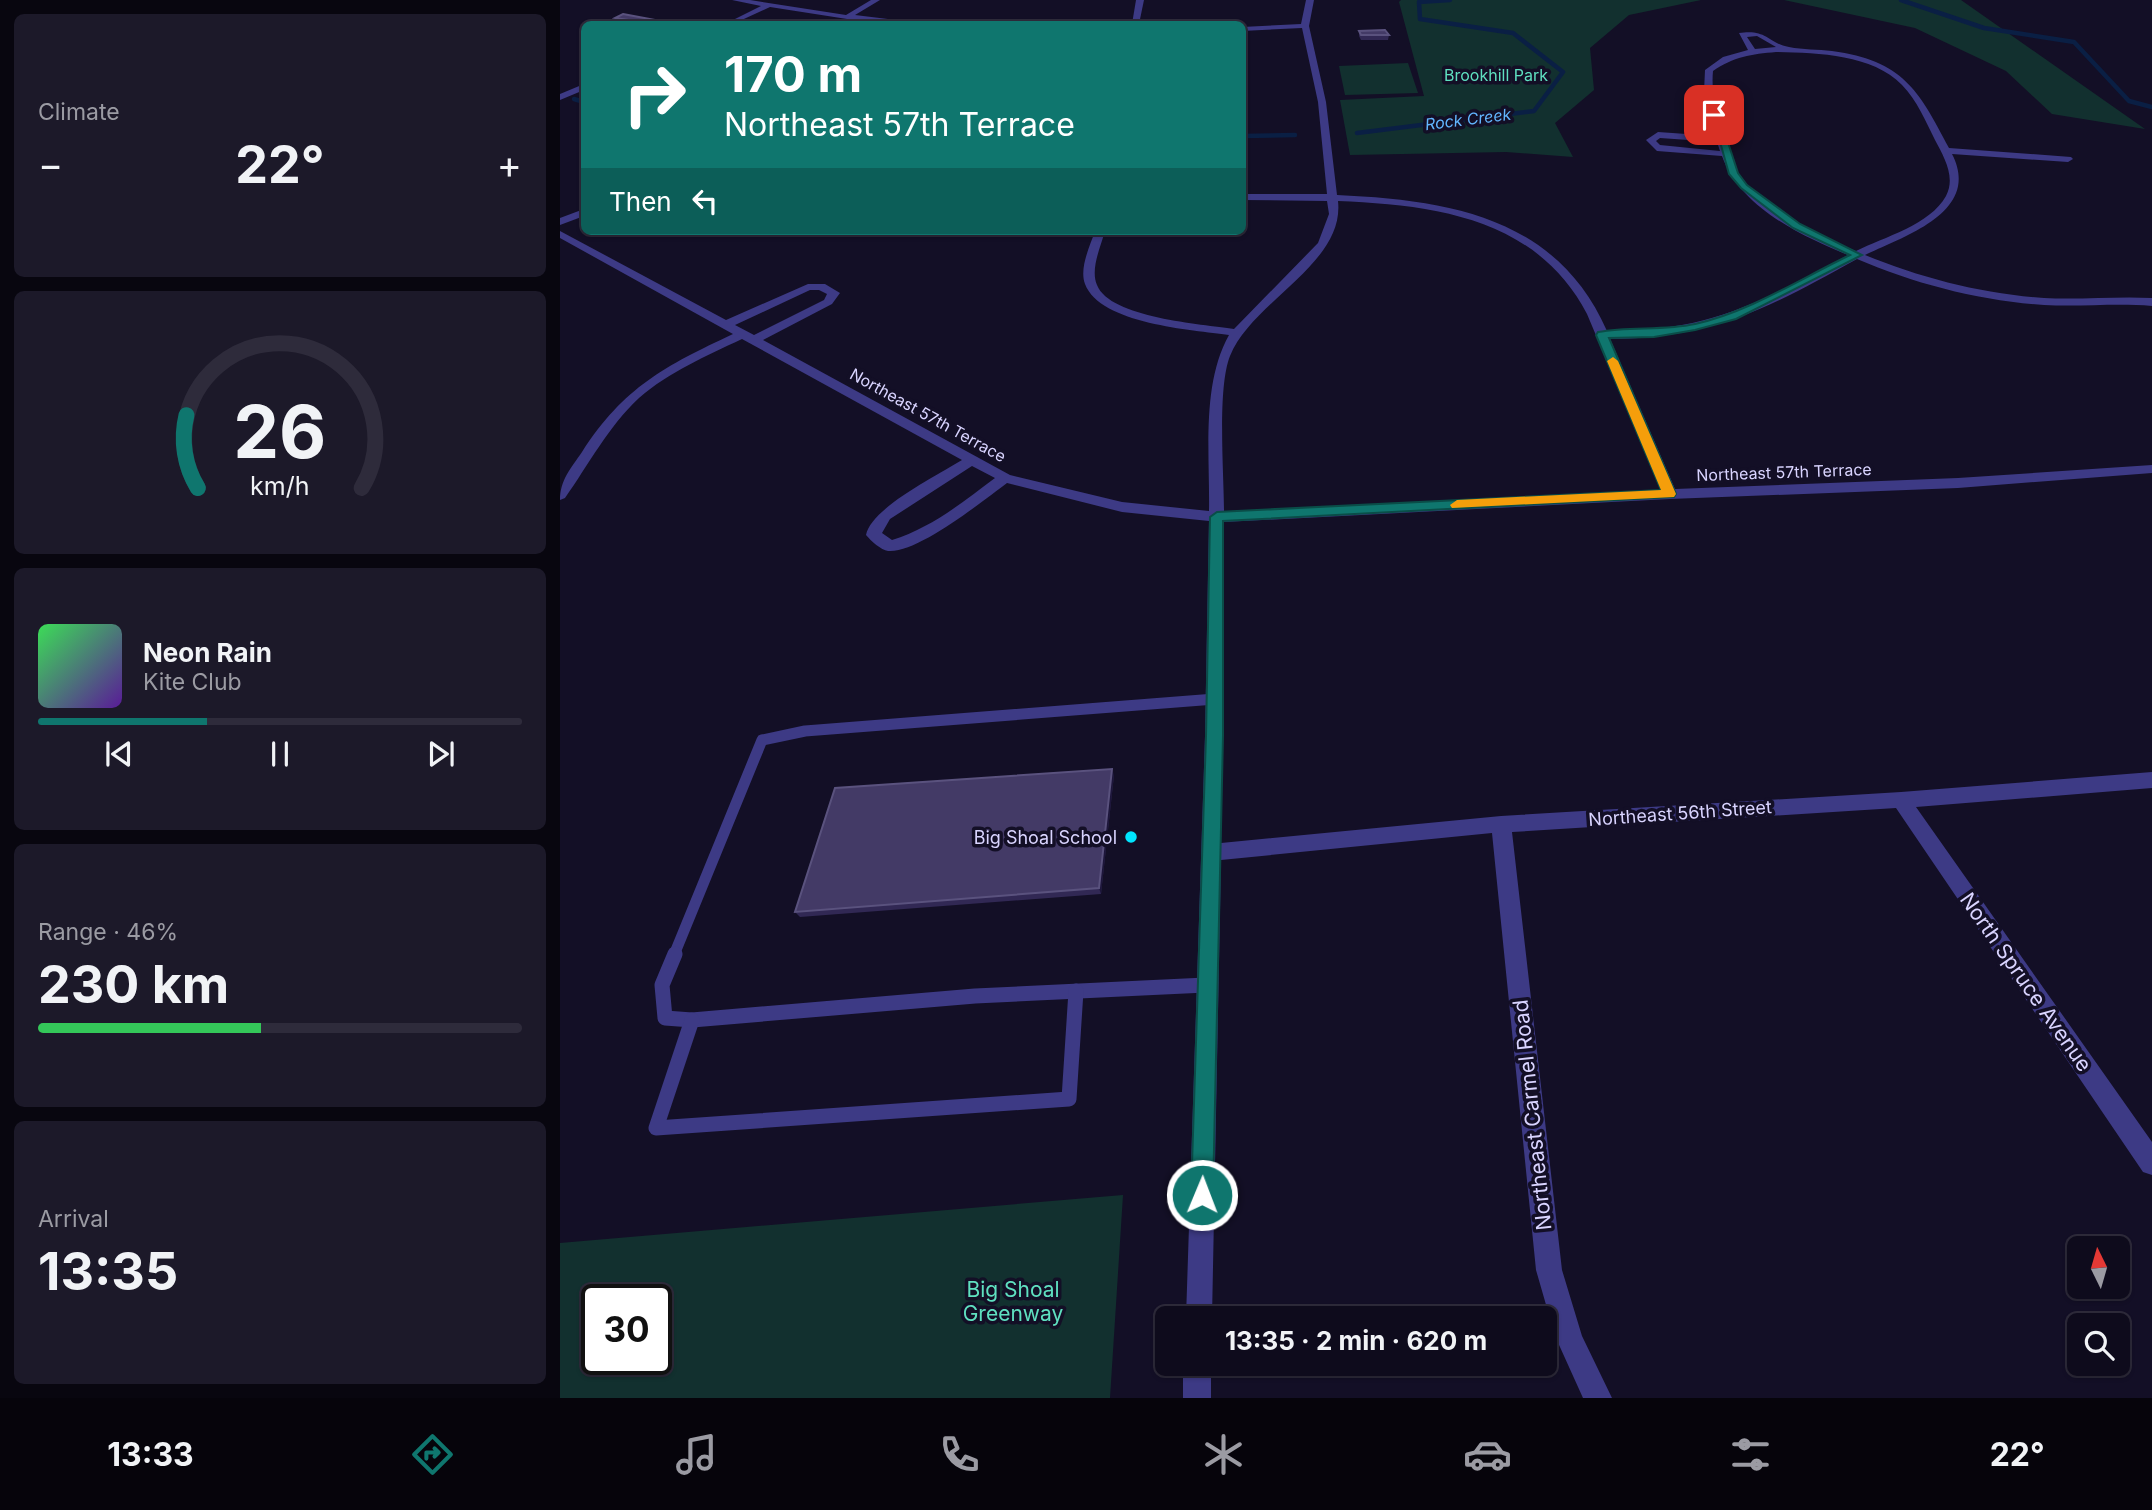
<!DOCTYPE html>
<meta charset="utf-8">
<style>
body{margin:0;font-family:Inter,sans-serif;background:#1c1929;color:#f1f3f6;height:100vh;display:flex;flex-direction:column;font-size:26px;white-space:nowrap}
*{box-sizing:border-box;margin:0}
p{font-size:23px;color:#9b9ba3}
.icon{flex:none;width:38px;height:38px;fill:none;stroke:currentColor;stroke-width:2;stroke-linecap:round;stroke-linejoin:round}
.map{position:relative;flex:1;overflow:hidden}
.sheet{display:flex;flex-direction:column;gap:14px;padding:14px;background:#08060f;width:560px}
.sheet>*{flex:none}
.hud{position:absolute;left:21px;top:21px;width:665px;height:214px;border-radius:10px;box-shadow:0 2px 5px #0004,0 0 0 2px #2e2b3b;background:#0f766e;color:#fff;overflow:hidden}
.needle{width:46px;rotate:355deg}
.controls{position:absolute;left:1507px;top:1236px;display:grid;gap:14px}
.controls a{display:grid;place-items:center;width:63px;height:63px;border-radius:10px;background:#0e0b1c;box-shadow:0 2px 5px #0004,0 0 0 2px #2e2b3b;font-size:35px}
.speed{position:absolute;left:21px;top:1284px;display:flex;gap:14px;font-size:35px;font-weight:700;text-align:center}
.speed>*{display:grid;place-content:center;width:91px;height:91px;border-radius:50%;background:#0e0b1c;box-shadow:0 2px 5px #0004,0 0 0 2px #2e2b3b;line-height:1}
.speed .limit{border:4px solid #111;border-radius:10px;background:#fff;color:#111}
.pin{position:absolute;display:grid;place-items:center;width:60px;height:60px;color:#fff;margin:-30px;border-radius:14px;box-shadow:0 4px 10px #0006}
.me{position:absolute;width:77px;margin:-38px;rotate:1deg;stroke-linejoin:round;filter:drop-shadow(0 0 5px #0008)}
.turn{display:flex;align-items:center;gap:24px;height:147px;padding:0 28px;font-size:32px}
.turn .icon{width:91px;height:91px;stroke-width:2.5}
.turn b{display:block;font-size:49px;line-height:60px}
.then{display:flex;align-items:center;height:66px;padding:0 28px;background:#0003;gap:14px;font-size:26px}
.big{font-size:52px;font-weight:700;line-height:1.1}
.sheet .widget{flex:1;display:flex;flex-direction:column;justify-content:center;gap:10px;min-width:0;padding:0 24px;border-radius:10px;background:#1c1929}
.sheet .dial{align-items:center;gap:0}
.dial svg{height:182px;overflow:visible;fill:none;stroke:#2e2b3b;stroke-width:7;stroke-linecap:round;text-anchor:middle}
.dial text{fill:#f1f3f6;stroke:none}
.song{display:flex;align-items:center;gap:21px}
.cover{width:84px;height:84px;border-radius:10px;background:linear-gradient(135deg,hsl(130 70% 55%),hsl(270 70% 35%))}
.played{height:7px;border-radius:4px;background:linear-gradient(90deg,#0f766e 35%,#2e2b3b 35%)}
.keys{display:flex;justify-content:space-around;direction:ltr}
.heat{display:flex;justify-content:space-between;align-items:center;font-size:38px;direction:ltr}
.charge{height:10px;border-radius:5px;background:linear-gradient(90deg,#34c759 46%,#2e2b3b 0)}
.trip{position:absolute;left:595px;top:1306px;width:402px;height:70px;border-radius:10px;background:#0e0b1c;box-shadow:0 2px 5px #0004,0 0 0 2px #2e2b3b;font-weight:700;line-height:70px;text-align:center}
.menu{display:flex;height:112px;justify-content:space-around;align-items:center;background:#06040b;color:#9b9ba3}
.menu .icon{width:49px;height:49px}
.menu .current{color:#0f766e}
.menu b{font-size:32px;color:#f1f3f6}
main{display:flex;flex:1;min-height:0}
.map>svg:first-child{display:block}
.green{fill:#12302f;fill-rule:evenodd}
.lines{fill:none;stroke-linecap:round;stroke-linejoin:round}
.stream{stroke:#0a1f44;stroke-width:4.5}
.service-far1{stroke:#3d3a85;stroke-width:11}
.service{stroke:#3d3a85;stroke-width:15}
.minor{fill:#3d3a85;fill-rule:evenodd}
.wall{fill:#312854}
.shaded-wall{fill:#1d163a}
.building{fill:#433a66;stroke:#5a527e;stroke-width:2}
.route{fill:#0f766e;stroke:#0a4d48;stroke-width:2}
.slow{fill:#f59e0b}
.poi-dot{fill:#00e5ff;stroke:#130f26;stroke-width:2.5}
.labels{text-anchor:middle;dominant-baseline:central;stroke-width:7;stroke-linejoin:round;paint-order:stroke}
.far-park-label{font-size:16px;fill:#5fe0c0;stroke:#130f26}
.far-water-label{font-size:16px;font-style:italic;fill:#62b6ff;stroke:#130f26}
.far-street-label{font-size:16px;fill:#d9d4ff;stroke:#130f26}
.street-label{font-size:18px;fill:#d9d4ff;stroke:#130f26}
.poi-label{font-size:18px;fill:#d9d4ff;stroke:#130f26;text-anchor:end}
.near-street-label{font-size:21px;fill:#d9d4ff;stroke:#130f26}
.near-park-label{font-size:21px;fill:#5fe0c0;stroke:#130f26}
</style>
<main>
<section class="sheet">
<div class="widget"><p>Climate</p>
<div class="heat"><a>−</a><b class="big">22°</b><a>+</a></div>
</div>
<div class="widget dial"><svg viewBox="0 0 100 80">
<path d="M14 69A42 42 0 1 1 86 69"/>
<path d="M14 69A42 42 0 0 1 9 37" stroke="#0f766e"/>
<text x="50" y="56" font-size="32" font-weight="700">26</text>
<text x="50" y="72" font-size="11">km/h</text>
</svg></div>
<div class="widget">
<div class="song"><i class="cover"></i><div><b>Neon Rain</b><p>Kite Club</p></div></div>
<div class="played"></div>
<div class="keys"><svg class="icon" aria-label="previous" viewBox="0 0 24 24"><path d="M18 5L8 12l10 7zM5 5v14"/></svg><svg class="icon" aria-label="pause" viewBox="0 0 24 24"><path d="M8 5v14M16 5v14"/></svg><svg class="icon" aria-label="next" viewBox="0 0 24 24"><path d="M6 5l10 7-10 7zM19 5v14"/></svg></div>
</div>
<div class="widget"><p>Range · 46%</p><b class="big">230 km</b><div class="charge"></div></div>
<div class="widget"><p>Arrival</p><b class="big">13:35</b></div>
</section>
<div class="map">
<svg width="1592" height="1398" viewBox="0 0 1592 1398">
<rect width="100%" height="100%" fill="#130f26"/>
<!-- green -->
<g class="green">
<path d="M841 0H1141L1069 15 1030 48 1034 90 995 123 1013 157 946 152 790 155 780 100 864 96 839 2Z"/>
<path d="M1224 0H1401L1585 129 1492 114 1446 71 1355 28Z"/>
<path d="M848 63 858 93 785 95 779 66Z"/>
<path d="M563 1195 550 1398H0V1243ZM37 1300H96V1360H37Z"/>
</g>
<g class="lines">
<!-- stream -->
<g class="stream">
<path d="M1341 0 1424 28 1514 42 1569 101 1592 107"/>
<path d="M14 99 24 102"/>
<path d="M797 133 974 111 1003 72 953 33 860 19 859 2 890 0"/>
<path d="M682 136 735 135"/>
</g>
<!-- service-far1 -->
<path class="service-far1" d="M114 955 202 740 245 731 655 699"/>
<!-- service -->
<g class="service">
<path d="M115 954 102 985 105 1018 132 1020 415 996 646 985"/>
<path d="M132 1020 96 1128 509 1099 516 991"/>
</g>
<!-- minor -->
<g class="minor">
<path d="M172 0H190L286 15 311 0H320L295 15 369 24 287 19 210 7 173 24H165L201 6Z"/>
<path d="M576 0H584L579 24H572Z"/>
<path d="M746 0H754L749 26 766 102 777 195C889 200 997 217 1047 331 1148 332 1202 302 1288 255 1241 236 1180 207 1162 156L1097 151 1086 140 1098 132 1155 136 1144 92 1145 70 1163 57 1188 50 1179 33C1208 29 1207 43 1229 47 1243 50 1258 49 1272 51 1343 61 1358 89 1389 148L1511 157 1513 159 1508 162 1392 154C1422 212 1344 236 1305 255 1361 278 1423 294 1484 298 1520 300 1556 296 1592 298V306C1556 303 1520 307 1484 305 1421 301 1355 284 1297 259 1211 307 1151 339 1050 339L1115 489 1398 478 1592 465V473L1398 488 1110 499 664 522 661 843 941 816 1341 792 1592 772V788L1356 807 1592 1142V1175L1583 1172 1336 808 952 832 1002 1270 1022 1336 1052 1398H1023L995 1336 976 1270 932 833 661 860 652 1318H626L645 736 649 521 562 512 447 483C424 500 357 554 328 551 321 550 311 541 306 535 311 508 378 475 402 460L182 339C146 356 109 372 79 398 48 427 29 464 5 498L0 500C0 480 11 468 22 452 64 387 105 366 173 334L0 238V231L166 320 248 284H265L280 293 272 304 203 340 450 475 562 502 649 511C650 455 641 385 669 335 633 330 540 324 525 284 519 268 530 246 535 231H545C541 246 530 269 537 285 550 318 642 324 674 329L758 243 769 214 767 201 682 200V194H767L758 102 742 28 682 31V27L741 24ZM1197 36 1216 47 1195 49 1187 37ZM1216 52C1257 53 1312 54 1342 85 1357 100 1366 122 1375 140 1384 157 1396 177 1386 196 1370 225 1324 237 1296 251 1256 235 1204 211 1179 174 1171 161 1167 144 1162 129 1156 110 1151 92 1153 71 1173 57 1192 54 1216 52ZM1100 138 1157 142 1160 151 1100 145 1096 141ZM778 201C875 205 977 218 1027 314L1101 490 664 512C664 473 657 389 670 356 692 301 785 264 778 201ZM250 290H259L267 294 264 300 194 335 175 325ZM412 466 435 478C403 502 371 528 332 540L322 533 330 519Z"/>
<path d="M24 84V90L0 100V94Z"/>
<path d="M24 209V216L0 225V218Z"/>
<rect x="623" y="1363" width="28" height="35"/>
</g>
</g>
<!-- wall -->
<g class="wall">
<path d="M55 18 112 24H69L58 23Z"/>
<path d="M799 31 829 35 828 40H801L799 36Z"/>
<path d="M554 775 541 894 240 917 235 912Z"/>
</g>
<!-- shaded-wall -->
<path class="shaded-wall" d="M552 769 554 775 541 894 539 888Z"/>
<!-- building -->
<g class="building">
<path d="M63 14 111 23 107 24H96L55 18Z"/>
<path d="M825 30 829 35H801L799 31Z"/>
<path d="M552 769 539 888 235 912 275 788Z"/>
</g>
<!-- route -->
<path class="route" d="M1152 113 1159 115 1178 173 1187 185 1240 224 1302 255 1176 319 1135 330 1094 337 1049 338 1116 494 1114 497 663 521V736L653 1195 650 1203 642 1206 634 1203 631 1195 646 736 650 517 657 512 1101 490 1036 335 1038 332C1070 326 1103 331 1135 324 1189 312 1240 279 1290 255L1233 228 1181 188 1169 174Z"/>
<!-- slow -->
<path class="slow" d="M1053 357 1058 361 1116 494 1114 497 892 508 890 505 897 500 1101 490 1047 361Z"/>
<!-- markers -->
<circle class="poi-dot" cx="571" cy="837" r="7"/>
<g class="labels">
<!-- far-park labels -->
<g class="far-park-label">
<text x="936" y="75">Brookhill Park</text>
</g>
<!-- far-water labels -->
<g class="far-water-label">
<text transform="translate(908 119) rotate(-7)">Rock Creek</text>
</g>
<!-- far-street labels -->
<g class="far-street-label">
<text transform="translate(368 415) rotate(29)">Northeast 57th Terrace</text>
<text transform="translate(1224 472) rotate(-2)">Northeast 57th Terrace</text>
</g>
<!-- street labels -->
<g class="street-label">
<text transform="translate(1120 813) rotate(-4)">Northeast 56th Street</text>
</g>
<!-- poi labels -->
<g class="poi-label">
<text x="557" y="837">Big Shoal School</text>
</g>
<!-- near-street labels -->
<g class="near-street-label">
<text transform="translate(1466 982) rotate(55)">North Spruce Avenue</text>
<text transform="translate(972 1115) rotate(-96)">Northeast Carmel Road</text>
</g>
<!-- near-park labels -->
<g class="near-park-label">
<text x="453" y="1289">Big Shoal<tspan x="453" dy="24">Greenway</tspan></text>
</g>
</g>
</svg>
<div class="controls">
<a><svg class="needle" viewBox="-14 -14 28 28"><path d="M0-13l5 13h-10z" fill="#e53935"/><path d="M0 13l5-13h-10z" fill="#9b9ba3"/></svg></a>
<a><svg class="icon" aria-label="search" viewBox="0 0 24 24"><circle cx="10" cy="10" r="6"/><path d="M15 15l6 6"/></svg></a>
</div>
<div class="speed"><div class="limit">30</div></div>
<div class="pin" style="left:1154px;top:115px;background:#d93025"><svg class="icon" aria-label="arrive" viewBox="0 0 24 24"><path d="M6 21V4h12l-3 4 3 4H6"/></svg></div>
<svg class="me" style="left:642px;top:1195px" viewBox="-20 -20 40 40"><circle r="17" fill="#0f766e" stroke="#fff" stroke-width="3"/><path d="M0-11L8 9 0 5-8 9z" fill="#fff"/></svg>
<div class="trip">13:35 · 2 min · 620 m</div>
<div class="hud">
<div class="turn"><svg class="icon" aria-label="right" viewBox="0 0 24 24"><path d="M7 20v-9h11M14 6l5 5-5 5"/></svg><div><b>170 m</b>Northeast 57th Terrace</div></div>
<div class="then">Then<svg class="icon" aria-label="left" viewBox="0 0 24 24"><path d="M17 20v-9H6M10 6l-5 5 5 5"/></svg></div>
</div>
</div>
</main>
<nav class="menu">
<b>13:33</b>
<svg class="icon current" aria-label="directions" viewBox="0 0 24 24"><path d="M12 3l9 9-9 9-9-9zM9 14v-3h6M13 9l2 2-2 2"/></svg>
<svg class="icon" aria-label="music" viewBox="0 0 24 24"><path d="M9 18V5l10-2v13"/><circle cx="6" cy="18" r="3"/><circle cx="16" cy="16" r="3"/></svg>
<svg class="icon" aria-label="phone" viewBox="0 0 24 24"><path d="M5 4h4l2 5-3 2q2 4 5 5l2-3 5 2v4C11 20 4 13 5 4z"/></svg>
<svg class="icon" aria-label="climate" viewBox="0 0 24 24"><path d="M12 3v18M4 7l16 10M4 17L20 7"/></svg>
<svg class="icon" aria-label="car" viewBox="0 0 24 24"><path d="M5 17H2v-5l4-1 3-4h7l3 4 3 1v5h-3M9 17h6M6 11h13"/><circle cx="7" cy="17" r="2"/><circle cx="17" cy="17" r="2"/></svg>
<svg class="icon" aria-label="filters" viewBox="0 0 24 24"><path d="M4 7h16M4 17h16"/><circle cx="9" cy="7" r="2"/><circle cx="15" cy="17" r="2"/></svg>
<b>22°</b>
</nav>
